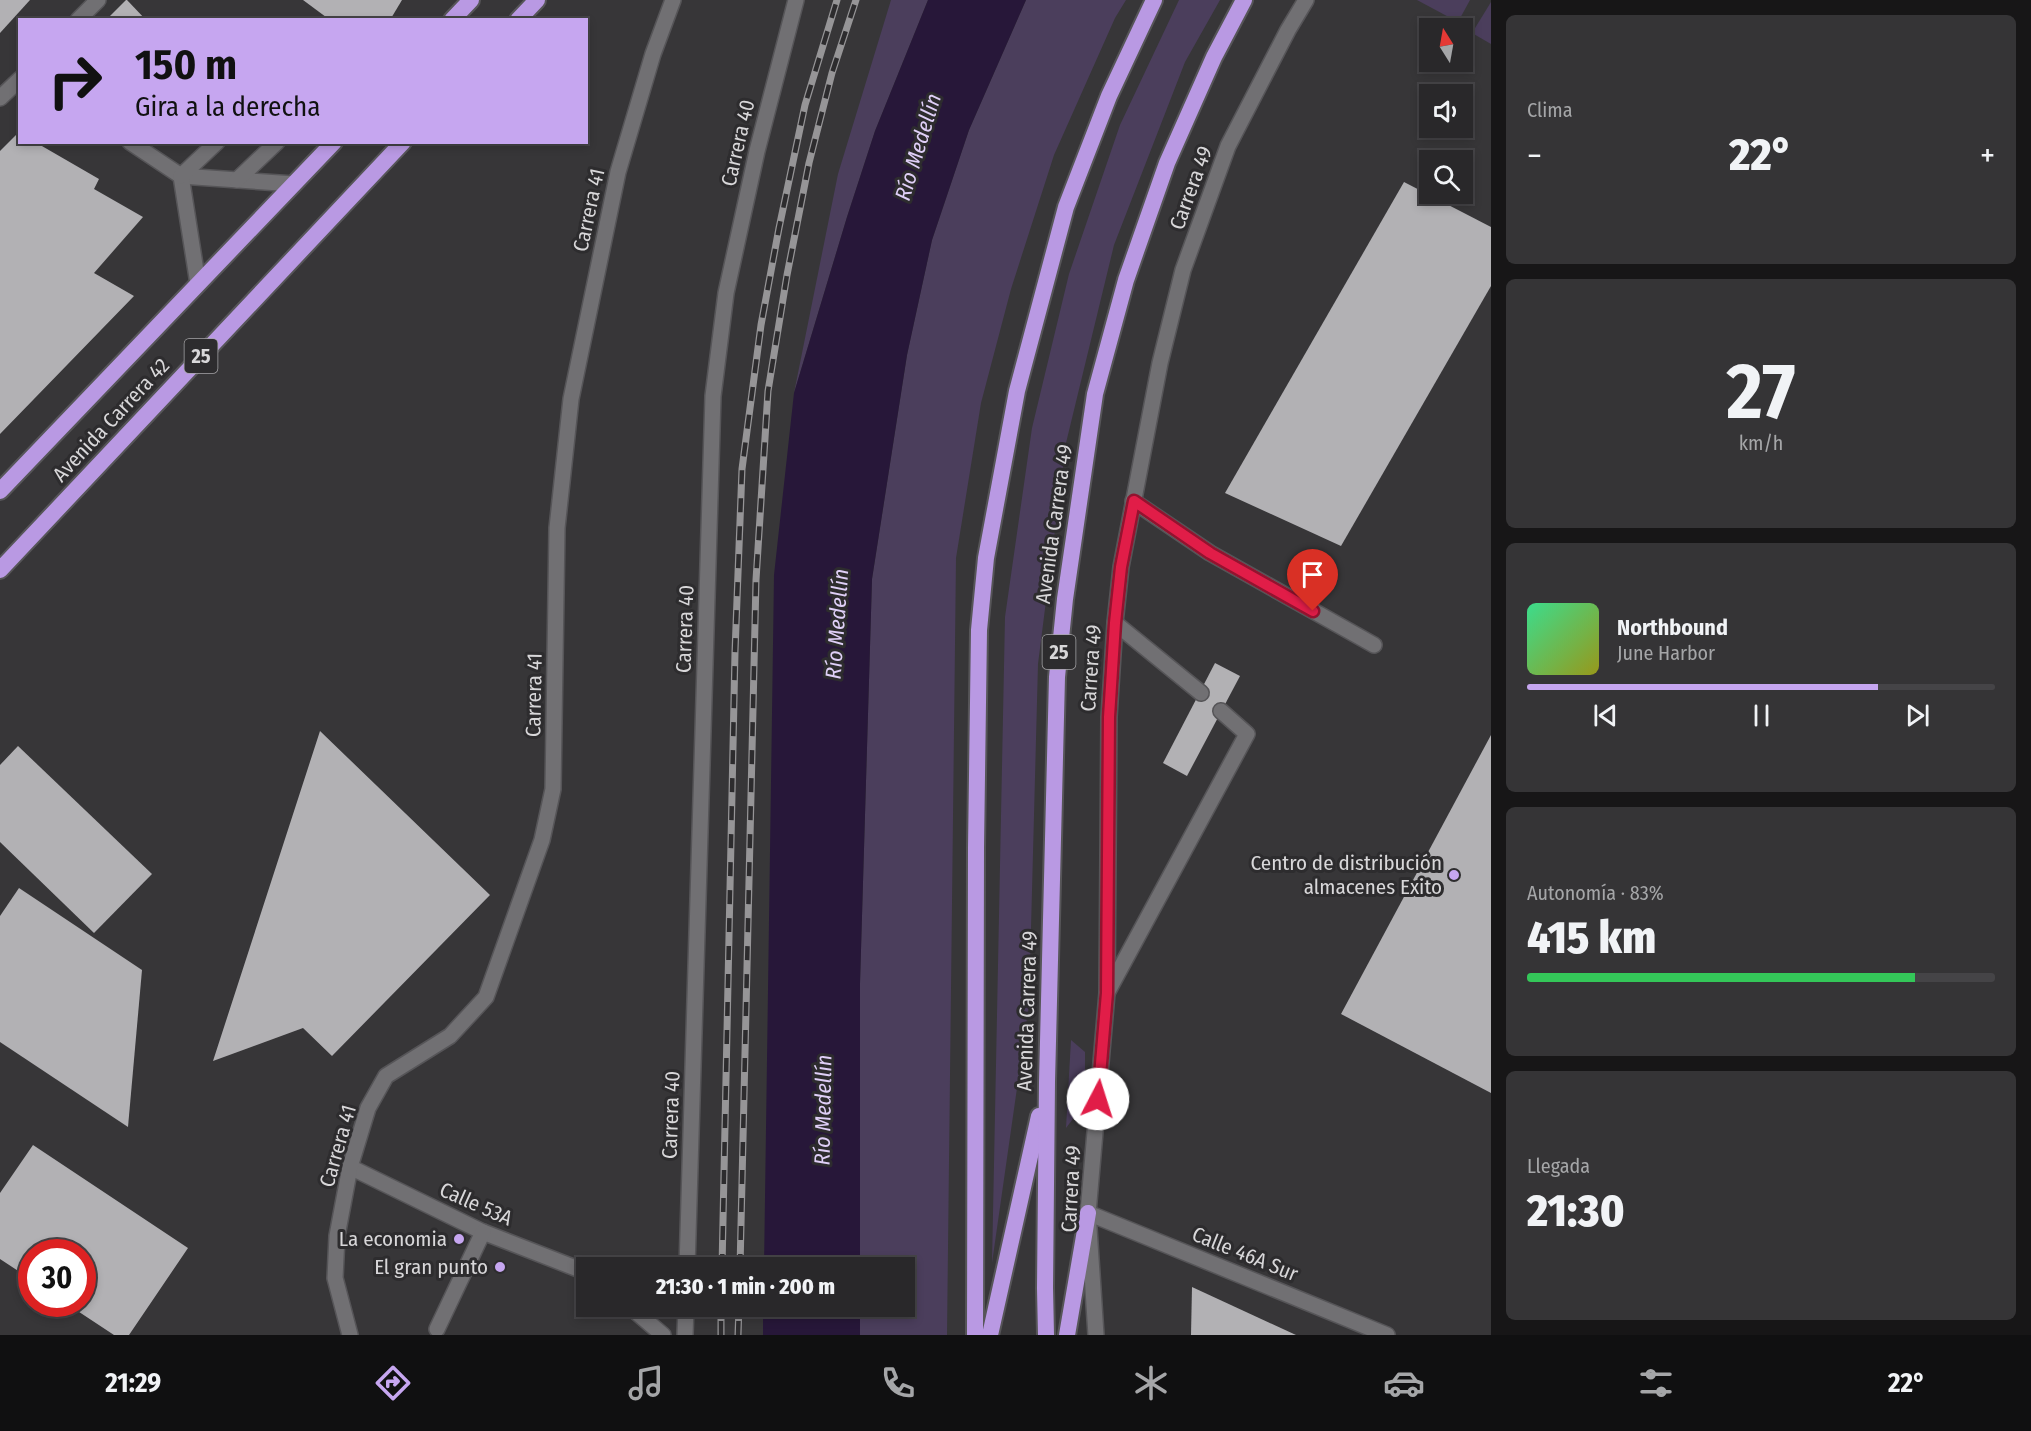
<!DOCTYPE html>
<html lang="es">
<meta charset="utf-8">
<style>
body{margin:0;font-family:"Fira Sans Condensed",sans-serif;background:#353436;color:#f1f3f6;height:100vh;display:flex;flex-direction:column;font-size:22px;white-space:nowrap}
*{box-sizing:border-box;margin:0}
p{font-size:20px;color:#a5a6a8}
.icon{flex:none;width:33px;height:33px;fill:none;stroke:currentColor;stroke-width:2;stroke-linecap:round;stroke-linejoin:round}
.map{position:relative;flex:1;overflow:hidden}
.side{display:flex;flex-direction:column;gap:15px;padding:15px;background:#171617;width:540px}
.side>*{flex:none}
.guide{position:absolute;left:18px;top:18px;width:570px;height:126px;border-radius:0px;box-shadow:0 3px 9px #0003,0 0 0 2px #454447;background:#c6a6f0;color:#111;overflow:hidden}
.needle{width:39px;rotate:349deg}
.controls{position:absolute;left:1419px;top:18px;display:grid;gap:12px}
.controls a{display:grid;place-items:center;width:54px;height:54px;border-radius:0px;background:#29282a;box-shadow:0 3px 9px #0003,0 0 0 2px #454447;font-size:30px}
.speed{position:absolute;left:18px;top:1239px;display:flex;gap:12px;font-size:30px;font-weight:700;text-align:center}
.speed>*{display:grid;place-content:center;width:78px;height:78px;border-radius:50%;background:#29282a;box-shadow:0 3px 9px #0003,0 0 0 2px #454447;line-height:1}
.speed .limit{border:9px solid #d22;background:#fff;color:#111}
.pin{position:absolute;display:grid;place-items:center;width:51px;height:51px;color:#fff;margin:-62px -26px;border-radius:50% 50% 50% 0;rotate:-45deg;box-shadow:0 0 6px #0007}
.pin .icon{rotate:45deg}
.me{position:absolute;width:66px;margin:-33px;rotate:5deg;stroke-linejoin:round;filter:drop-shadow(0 0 4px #0008)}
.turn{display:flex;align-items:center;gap:21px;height:126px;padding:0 18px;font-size:27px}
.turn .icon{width:78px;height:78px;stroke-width:2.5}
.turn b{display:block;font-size:42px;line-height:51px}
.big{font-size:45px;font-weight:800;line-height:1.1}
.side .tile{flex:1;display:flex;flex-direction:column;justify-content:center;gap:9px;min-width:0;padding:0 21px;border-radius:9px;background:#353436}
.side .dial{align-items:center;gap:0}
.dial b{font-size:78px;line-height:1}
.song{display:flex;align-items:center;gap:18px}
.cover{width:72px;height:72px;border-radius:9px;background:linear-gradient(135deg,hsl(150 70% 55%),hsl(60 70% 35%))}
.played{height:6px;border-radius:3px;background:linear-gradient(90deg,#c6a6f0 75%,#454447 75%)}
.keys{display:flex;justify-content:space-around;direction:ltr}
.heat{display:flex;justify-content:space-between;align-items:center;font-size:33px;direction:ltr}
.charge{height:9px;border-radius:4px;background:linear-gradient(90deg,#34c759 83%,#454447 0)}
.trip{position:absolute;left:576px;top:1257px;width:339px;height:60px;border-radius:0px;background:#29282a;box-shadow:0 3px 9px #0003,0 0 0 2px #454447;font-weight:800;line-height:60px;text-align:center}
.tab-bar{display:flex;height:96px;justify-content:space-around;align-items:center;background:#101011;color:#a5a6a8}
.tab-bar .icon{width:42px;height:42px}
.tab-bar .active{color:#c6a6f0}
.tab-bar b{font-size:27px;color:#f1f3f6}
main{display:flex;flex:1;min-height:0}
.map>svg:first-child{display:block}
.green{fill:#4b3e5c}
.water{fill:#271739}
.building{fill:#b2b1b4}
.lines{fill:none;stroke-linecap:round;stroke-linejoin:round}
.service-casing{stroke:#565558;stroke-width:18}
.minor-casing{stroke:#565558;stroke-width:18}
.trunk-casing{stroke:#565558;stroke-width:20}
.service{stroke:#717073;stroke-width:15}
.minor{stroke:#717073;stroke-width:15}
.trunk{stroke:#b999e3;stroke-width:16}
.rail-casing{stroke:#969597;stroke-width:7}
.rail{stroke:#2d2c2e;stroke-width:4.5;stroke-dasharray:14;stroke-linecap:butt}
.route-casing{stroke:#92132f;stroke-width:15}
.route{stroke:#e11d48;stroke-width:10}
.poi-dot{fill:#c6a6f0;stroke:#2d2c2e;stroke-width:2}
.labels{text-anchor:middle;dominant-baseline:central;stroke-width:6;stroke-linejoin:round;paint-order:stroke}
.shield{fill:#2d2c2e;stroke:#a5a4a6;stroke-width:1.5}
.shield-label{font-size:20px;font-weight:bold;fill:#d8d7d9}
.street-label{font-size:21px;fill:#d8d7d9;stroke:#2d2c2e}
.poi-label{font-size:21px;fill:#d8d7d9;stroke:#2d2c2e;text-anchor:end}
.water-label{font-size:22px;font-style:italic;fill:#dfcff7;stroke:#2d2c2e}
</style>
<main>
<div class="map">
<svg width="1491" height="1335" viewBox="0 0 1491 1335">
<rect width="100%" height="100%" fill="#373638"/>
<!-- green -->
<g class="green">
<path d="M891 0H928L875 131 847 217 794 393 838 174Z"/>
<path d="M1026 0H1126L1115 18 1054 155 1011 289 981 403 956 558 947 1335H860V1307L904 1306V1268L860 1267V983L872 579 907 355 932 240 969 130Z"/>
<path d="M1179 0H1220L1185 62 1114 245 1066 443 1038 664 1029 1004 992 1263 1005 617 1032 428 1069 274 1120 125Z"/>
<path d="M1417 0H1470L1458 22Z"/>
<path d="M1491 2V44L1472 33Z"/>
<path d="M1071 1040 1085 1052V1103L1066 1128Z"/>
</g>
<!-- water -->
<g class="water">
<path d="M928 0H1026L969 130 932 240 907 355 872 579 860 983V1267H764L774 575 794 393 847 217 875 131Z"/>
<rect x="763" y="1307" width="97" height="28"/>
</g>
<!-- building -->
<g class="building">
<path d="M0 0H30L0 33Z"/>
<path d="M126 0H127L146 20H106Z"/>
<path d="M303 0H402L390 20H330Z"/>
<path d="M18 133 20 134V142H35L99 179 94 189 143 217 94 273 134 296 0 434V151Z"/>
<path d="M1404 182 1491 227V286L1341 546 1225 493Z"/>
<path d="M1215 663 1240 676 1187 776 1163 763Z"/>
<path d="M320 731 490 895 332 1056 303 1028 213 1061Z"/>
<path d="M1491 735V1093L1341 1014Z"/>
<path d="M18 746 152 874 94 933 0 842V765Z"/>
<path d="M19 888 142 970 128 1127 0 1042V916Z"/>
<path d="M33 1145 188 1248 129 1335H114L67 1304H82V1252H32V1280L0 1259V1193Z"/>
<path d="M1192 1287 1296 1335H1191Z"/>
</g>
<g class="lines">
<defs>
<g id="service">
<path d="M130 142 181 176 294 184"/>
<path d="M181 176 198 284"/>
<path d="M181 176 217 142"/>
<path d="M237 180 277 142"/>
<path d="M1133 501 1210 553 1374 645"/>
<path d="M1115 623 1201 693"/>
<path d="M1107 993 1247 734 1221 711"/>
<path d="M350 1167 483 1232 578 1269 586 1274"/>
<path d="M687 1268 713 396 726 293 757 151 796 0"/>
<path d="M629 1306 663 1335"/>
<path d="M437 1329 483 1232"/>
<path d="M350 1335 335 1278 337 1236 350 1167 368 1108 386 1076 450 1036 486 997 542 840 553 789 557 528 571 399 618 172 653 54 673 0"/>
<path d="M685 1335 686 1306"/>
</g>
<g id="minor">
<path d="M78 20 98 0"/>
<path d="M0 98 20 79"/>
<path d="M1088 1213 1387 1335"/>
<path d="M1096 1335 1088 1213 1107 993 1109 717 1115 623 1121 567 1160 363 1183 270 1228 146 1288 30 1306 0"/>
</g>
<g id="trunk">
<path d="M452 20 471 0"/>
<path d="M518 20 537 0"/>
<path d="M0 491 334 142"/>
<path d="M0 570 403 142"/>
<path d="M975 1335 976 848 979 630 986 558 1017 391 1066 207 1109 96 1154 0"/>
<path d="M990 1335 1039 1116"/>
<path d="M1046 1335 1045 1288 1047 1082 1057 677 1065 599 1095 394 1126 280 1167 163 1214 57 1244 0"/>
<path d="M1067 1335 1088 1213"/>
</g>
</defs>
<!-- service casing -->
<use href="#service" class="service-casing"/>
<!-- minor casing -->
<use href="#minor" class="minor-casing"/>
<!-- trunk casing -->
<use href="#trunk" class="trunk-casing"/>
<!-- service -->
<use href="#service" class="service"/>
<!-- minor -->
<use href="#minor" class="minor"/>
<!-- trunk -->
<use href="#trunk" class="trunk"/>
<defs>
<g id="rail">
<path d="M722 1268 735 652 742 469 761 325 779 228 805 105 837 0"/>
<path d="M740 1268 756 580 768 391 787 275 809 163 832 73 856 0"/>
<path d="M721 1335V1306"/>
<path d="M738 1335 739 1306"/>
</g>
</defs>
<!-- rail casing -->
<use href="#rail" class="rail-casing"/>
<!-- rail -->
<use href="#rail" class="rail"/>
</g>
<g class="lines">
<defs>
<path id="route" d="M1098 1099 1107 993 1109 717 1115 623 1121 567 1134 501 1210 553 1313 611"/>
</defs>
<!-- route casing -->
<use href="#route" class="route-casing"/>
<!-- route -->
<use href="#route" class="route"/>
</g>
<!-- markers -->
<g class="poi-dot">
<circle cx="1454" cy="875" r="6"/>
<circle cx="459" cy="1239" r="6"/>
<circle cx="500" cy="1267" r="6"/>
</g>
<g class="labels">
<!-- shield labels -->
<g class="shield">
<rect x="184.5" y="339" width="33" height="34" rx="4.5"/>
<rect x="1042.5" y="635" width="33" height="34" rx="4.5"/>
</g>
<g class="shield-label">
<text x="201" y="356">25</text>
<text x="1059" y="652">25</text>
</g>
<!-- street labels -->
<g class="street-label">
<text transform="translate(738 143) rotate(-77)">Carrera 40</text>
<text transform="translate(1191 188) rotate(-70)">Carrera 49</text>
<text transform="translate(589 210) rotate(-78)">Carrera 41</text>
<text transform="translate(111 420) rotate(-47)">Avenida Carrera 42</text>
<text transform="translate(1054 524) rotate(-82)">Avenida Carrera 49</text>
<text transform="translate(685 629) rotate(-88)">Carrera 40</text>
<text transform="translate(1091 668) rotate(-86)">Carrera 49</text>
<text transform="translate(534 695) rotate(-89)">Carrera 41</text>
<text transform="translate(1027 1011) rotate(-88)">Avenida Carrera 49</text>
<text transform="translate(671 1115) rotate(-88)">Carrera 40</text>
<text transform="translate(338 1146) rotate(-74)">Carrera 41</text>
<text transform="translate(1071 1189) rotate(-87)">Carrera 49</text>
<text transform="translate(476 1204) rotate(24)">Calle 53A</text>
<text transform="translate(1245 1254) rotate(22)">Calle 46A Sur</text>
</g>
<!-- poi labels -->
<g class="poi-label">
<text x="1442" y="863">Centro de distribución<tspan x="1442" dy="24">almacenes Exito</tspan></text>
<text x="447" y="1239">La economia</text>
<text x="488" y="1267">El gran punto</text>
</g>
<!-- water labels -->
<g class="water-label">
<text transform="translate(918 147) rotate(-73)">Río Medellín</text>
<text transform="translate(837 624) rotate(-86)">Río Medellín</text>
<text transform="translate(823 1110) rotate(-89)">Río Medellín</text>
</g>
</g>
</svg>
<div class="controls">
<a><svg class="needle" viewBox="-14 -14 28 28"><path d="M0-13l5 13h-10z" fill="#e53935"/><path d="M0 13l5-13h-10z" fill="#a5a6a8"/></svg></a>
<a><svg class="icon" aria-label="sound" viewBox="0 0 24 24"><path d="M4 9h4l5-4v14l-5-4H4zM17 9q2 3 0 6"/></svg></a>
<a><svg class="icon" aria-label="search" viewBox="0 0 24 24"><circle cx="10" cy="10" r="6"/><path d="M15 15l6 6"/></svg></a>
</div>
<div class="speed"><div class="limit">30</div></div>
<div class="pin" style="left:1313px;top:611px;background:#d93025"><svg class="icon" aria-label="arrive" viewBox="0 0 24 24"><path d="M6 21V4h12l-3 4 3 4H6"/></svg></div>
<svg class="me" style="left:1098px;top:1099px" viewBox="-20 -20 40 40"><circle r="19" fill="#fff"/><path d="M0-13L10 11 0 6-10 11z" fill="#e11d48"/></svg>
<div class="trip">21:30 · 1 min · 200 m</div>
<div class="guide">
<div class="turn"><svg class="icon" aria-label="right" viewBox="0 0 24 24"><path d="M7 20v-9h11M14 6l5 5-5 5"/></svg><div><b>150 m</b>Gira a la derecha</div></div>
</div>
</div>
<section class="side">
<div class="tile"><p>Clima</p>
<div class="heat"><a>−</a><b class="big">22°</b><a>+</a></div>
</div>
<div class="tile dial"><b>27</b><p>km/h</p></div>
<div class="tile">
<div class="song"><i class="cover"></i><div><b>Northbound</b><p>June Harbor</p></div></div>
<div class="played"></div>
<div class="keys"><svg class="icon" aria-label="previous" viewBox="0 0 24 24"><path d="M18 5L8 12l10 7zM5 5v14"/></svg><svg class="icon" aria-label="pause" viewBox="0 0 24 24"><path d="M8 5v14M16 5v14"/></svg><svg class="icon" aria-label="next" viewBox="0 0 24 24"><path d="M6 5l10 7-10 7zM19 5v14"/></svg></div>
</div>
<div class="tile"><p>Autonomía · 83%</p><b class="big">415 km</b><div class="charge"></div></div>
<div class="tile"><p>Llegada</p><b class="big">21:30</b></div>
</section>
</main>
<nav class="tab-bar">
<b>21:29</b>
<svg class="icon active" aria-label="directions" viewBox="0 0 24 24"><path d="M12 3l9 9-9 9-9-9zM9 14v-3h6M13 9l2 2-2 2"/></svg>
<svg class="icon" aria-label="music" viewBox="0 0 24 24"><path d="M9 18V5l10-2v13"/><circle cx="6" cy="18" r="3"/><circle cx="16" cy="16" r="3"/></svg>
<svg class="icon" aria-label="phone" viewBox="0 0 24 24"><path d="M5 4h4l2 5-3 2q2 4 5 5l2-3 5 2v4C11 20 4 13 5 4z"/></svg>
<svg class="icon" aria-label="climate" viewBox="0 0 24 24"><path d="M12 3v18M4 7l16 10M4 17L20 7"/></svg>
<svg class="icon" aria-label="car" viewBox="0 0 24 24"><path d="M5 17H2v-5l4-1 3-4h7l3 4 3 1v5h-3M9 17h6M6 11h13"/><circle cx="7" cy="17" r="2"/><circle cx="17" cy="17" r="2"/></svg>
<svg class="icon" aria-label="filters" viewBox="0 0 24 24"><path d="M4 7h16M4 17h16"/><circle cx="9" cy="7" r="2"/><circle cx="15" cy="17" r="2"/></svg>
<b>22°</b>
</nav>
